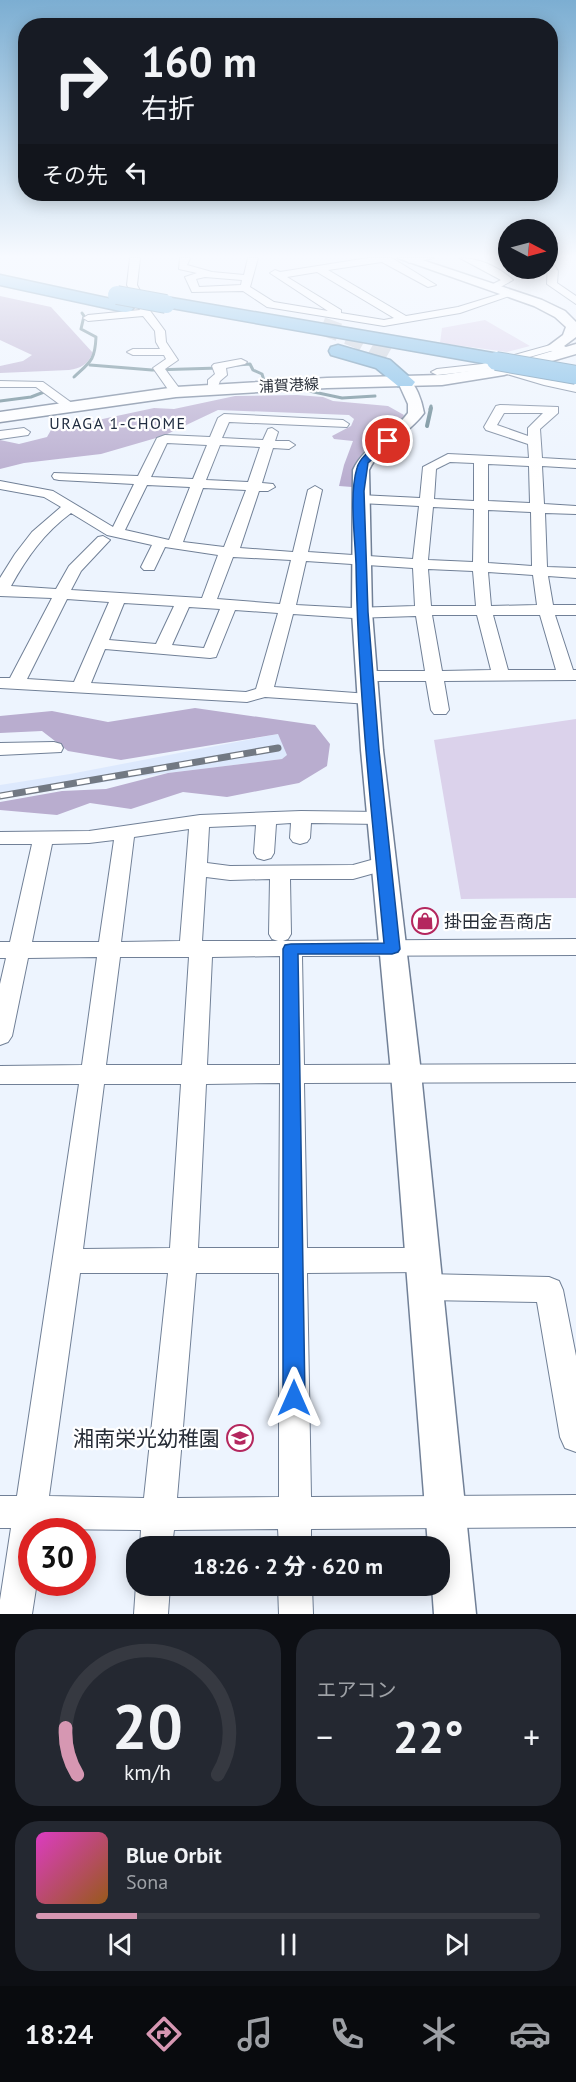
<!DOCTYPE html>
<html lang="ja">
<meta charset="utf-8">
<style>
body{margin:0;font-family:"PT Sans","Noto Sans JP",sans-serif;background:#242831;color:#f1f3f6;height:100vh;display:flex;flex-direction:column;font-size:22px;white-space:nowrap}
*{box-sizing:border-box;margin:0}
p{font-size:20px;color:#9ea1a6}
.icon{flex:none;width:33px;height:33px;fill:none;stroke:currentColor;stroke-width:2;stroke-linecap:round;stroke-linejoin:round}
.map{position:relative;height:1614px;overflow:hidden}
.sheet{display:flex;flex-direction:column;gap:15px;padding:15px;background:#0d0f14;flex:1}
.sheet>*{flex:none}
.banner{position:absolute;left:18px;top:18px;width:540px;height:183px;border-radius:24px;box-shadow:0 3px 15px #0003;background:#171b24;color:#f1f3f6;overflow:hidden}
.needle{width:39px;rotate:96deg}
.buttons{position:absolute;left:498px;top:219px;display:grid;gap:12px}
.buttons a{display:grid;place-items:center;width:60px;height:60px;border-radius:50%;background:#171b24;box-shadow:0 3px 15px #0003;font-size:30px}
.speed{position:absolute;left:18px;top:1518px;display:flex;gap:12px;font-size:30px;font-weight:700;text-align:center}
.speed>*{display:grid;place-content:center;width:78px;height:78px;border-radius:50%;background:#171b24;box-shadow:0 3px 15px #0003;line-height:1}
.speed .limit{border:9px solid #d22;background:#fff;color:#111}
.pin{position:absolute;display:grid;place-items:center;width:51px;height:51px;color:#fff;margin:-26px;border:3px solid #fff;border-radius:50%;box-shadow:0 2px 6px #0007}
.me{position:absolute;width:66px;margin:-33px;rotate:0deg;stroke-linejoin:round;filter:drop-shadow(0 0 4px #0008)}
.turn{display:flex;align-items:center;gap:21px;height:126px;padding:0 24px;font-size:27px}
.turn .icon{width:78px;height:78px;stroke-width:2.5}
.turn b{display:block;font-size:42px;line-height:51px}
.then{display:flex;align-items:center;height:57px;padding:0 24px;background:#0003;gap:12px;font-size:22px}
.big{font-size:45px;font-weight:800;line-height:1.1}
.sheet .widget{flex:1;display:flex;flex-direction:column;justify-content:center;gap:9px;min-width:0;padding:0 21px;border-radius:24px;background:#242831}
.sheet .dial{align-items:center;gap:0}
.dial svg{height:156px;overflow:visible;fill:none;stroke:#363941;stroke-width:7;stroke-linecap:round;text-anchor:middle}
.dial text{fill:#f1f3f6;stroke:none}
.song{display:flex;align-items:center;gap:18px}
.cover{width:72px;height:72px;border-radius:9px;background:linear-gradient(135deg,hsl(310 70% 55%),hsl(30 70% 35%))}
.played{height:6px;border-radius:3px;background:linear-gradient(90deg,#d697b2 20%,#363941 20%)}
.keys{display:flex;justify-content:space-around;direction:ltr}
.heat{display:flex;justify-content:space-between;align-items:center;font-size:33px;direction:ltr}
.sheet .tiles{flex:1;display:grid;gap:15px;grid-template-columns:1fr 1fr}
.widget:last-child{grid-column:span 2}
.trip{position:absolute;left:126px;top:1536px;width:324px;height:60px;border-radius:24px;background:#171b24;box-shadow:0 3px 15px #0003;font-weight:800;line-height:60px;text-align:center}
.tabs{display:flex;height:96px;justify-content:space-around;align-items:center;background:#090b0e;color:#9ea1a6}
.tabs .icon{width:42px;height:42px}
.tabs .active{color:#d697b2}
.tabs b{font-size:27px;color:#f1f3f6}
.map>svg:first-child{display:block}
.built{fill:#dde9fd}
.green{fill:#dbd2eb}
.forest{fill:#b9adcf}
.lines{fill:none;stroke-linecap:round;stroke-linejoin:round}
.stream-far1{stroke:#61818d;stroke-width:3}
.stream{stroke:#61818d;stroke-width:4}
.motorway-tunnel{stroke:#c5ccd6;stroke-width:18;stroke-dasharray:18 9;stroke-linecap:butt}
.minor-casing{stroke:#718097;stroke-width:2}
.tertiary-casing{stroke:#718097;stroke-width:3}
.secondary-casing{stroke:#718097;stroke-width:3}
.motorway-casing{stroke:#5b87a7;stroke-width:3}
.minor{fill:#fff;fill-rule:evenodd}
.tertiary{fill:#fff;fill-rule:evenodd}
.secondary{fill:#fff;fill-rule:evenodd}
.motorway{fill:#77b8e4;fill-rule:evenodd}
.rail-casing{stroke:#727983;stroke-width:7}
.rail{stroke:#fff;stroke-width:4.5;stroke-dasharray:13;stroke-linecap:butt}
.motorway-bridge-casing{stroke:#5b87a7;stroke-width:20;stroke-linecap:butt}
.motorway-bridge{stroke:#77b8e4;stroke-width:18}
.route{fill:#1a73e8;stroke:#114b97;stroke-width:1.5}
.labels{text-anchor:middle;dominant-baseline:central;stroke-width:4.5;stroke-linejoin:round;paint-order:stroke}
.far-street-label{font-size:15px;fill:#272d37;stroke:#fff}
.far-neighbourhood-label{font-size:16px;letter-spacing:1.5px;fill:#212d41;stroke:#fff}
.poi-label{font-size:18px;fill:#272d37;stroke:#fff;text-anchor:start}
.near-poi-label{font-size:21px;fill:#272d37;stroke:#fff;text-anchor:end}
</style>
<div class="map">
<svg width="576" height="1614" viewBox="0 0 576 1614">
<rect width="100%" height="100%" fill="#edf4fe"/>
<!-- built -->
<path class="built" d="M278 734 288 755 282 759 135 777 0 799V785L70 774Z"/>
<!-- green -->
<g class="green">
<path d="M485 320 530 346 507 352 440 343 442 328Z"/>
<path d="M576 719V898L461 899 434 740Z"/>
</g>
<!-- forest -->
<g class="forest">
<path d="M0 296 51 307 93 353C87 365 81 368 69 370L0 373V366L23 361 32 355 0 340Z"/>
<path d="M297 395 323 397 333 401 388 406 404 415C384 447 353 440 352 487L339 486 344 465 353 441 334 439 332 436 351 426 354 419 349 415 218 410 163 436 101 454 24 463 0 469V440L19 444 47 437 51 430 154 408 174 409 235 396Z"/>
<path d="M195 708 315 725 330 744 327 766 299 783 227 797 183 792 131 809 90 803 57 815 0 810V802L62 791 106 789 168 773 282 759 287 755 278 734 121 760 68 751 42 731 0 733V716L52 711 108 722Z"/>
</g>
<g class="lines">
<!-- stream-far1 -->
<g class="stream-far1">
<path d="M90 365 152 370 219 368"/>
<path d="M237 365 250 364 253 370 262 374 265 384"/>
<path d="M74 377C90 362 95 361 96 337L81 329 84 316 82 313"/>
<path d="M309 391 342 398 375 396"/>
<path d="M0 401 31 397 44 392"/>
<path d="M430 409 431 406"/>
</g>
<!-- stream -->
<path class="stream" d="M427 426 431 408"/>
<!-- motorway-tunnel -->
<path class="motorway-tunnel" d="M322 326 357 339 387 356"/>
<defs>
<g id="minor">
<path d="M130 258H140L137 285 151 312 165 331 166 342 178 360 165 369 182 392 180 395H172L153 368 166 359 164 355H133L127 352 133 349H160L156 342 155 331 143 316 88 321 83 318 88 315 140 310 127 285Z"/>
<path d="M180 258H190L187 265 212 272 244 275 248 258H258L250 287 274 302 328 311 270 273 275 270 280 272 368 258H392L436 285 428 287 382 262 328 270 406 316 458 307 510 291 515 294 460 313 384 326 267 307 243 291 192 292 185 277 197 273 179 269ZM317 272 394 318 384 320 341 313V310L287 277ZM205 277 242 280 241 285 199 287 196 279Z"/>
<path d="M412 258H434L409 263 407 261Z"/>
<path d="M460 258C479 258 499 267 513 280L495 290H489V286L501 280Z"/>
<path d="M548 259 551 260 558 271 557 283 576 296V304L547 284Z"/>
<path d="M554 344 559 347 558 349 483 370 437 375 431 372 437 369 482 364Z"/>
<path d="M241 359 247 362 245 364 226 368 227 375 220 381 216 392H208V380L215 374 212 366 214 364Z"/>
<path d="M504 367 550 380 576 384V392L544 385 500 372 498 370Z"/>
<path d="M0 381 43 382 76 406 70 410 66 409 36 387H0Z"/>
<path d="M500 405 558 407V413L540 429 542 458 576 460V468L542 466 544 504 576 506V514L545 513 547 567 576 568V578L548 576 553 605H576V615H555L573 670H576V680L444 681 449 710 446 714H434L431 710 426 681H368L362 680 359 676 362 672 368 671H425L416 616 353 618 293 614 274 687 369 694 375 695 378 699 375 703 369 704 265 697 247 702 0 688V678H10L52 598 0 596V578L15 554 32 532 61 507 44 497 0 489V481L53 491 113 527 134 484 59 480 54 479 52 476 54 473 138 476 157 438 165 435 210 437 218 418 224 414 343 420 349 424 347 427 229 422 222 438 263 440 268 429 272 428 278 432 275 441H289L295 445 289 449 273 448 262 483 273 484 275 487 268 491H259L240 548 293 552 308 490 315 486 322 490 308 552 413 559 419 506 360 503 353 499 360 495 420 498 423 467 448 454 529 458 528 444 486 430 484 427 496 406ZM504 413H543L528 428V436L497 425ZM167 443 207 445 193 479 151 477ZM220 445 260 447 248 482 206 480ZM450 462 474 463V501L434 499 436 469ZM488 464 529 466 530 503 488 501ZM147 485 190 487 169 540 125 530ZM203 488 246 490 224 547 183 542ZM433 507 474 509 473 562 428 560ZM488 510 531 512 532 566 488 563ZM71 513 107 535 152 545 141 567 144 570H154L165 547 218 555 202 598 71 590 81 571 110 540 103 536 98 537 69 566 56 589 11 586C27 557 44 533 71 513ZM233 557 291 560 280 604 217 599ZM306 561 413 568 415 606 353 608 296 605ZM428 569 473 571 476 606H431ZM488 572 533 575 537 605 491 606ZM67 599 109 602 74 682 27 679ZM124 603 174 606 156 644 109 640ZM189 607 220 609 204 648 172 645ZM235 610 278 613 256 689 246 692 91 683 105 649 210 658 216 657ZM432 615H477L491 670 442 671ZM493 615H540L556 670H508Z"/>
<path d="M24 428 30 432 28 435 0 439V431Z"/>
<path d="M54 742 61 744 63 748 61 752 0 755V743Z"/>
<path d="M301 811 380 812 387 814 390 818 387 822 380 824 311 823 310 838 307 842 300 844 293 842 290 838 291 823 276 824 274 853 271 858 264 860 257 858 254 853 256 825 209 827 207 863 230 866 353 865 382 857 389 859 392 864 389 869 353 879H290L291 934 288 939 283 941 576 939V955L302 956 304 1065 576 1064V1082L304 1083 307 1248H423L433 1251 437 1260 433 1269 423 1272 307 1273 311 1497 576 1495V1527L311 1529V1546H279L278 1529 174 1530 172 1546H140L141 1530 44 1529V1532H32V1582H37L32 1614H0V1600L11 1528H0V1496H17L79 1084H0V1066L82 1065 97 957 28 958 12 1036 8 1042 0 1045V984L6 958H0V942H10L32 844H0V832L89 831 200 815ZM189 829 180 941 121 942 134 837ZM114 840 99 942H32L52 844 89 843ZM206 877 230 880 270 879 269 934 272 939 278 941H202ZM280 956V1065H207L212 957ZM120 957H189L182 1065H106ZM280 1083 279 1248H198L206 1084ZM104 1084H181L170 1248 83 1249ZM80 1273H168L144 1498 49 1496ZM196 1273H279V1497L177 1498Z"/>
<path d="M426 1274 549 1277 559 1281 563 1290 576 1356V1452L565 1448 560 1437 537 1302 426 1300 416 1296 412 1287 416 1278Z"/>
<path d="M136 1585 170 1586 168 1614H134Z"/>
<path d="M278 1586H312L313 1614H279Z"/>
</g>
<g id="tertiary">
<path d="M398 258H416L542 300 565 311 576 322V337L564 346 573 351 566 355 549 350 547 347 563 335 566 327 555 317 534 306Z"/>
<path d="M405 378C416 381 422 402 424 413 408 435 380 446 369 470L372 612 383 750 421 1073 476 1614H434L432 1586H440V1546H428L391 1073 361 750 352 612 353 470C365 444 392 435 408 413V404L398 382Z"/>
</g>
<path id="secondary" d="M576 344V354L504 375 442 385 327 388 176 397 0 422V412L176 387 327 378 442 375 502 366Z"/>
<g id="motorway">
<path d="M0 275 125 302 131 303 134 307 131 311 125 312 0 285Z"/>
<path d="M166 297 499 354 506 356 508 360 506 364 499 366 160 306 157 302 160 298Z"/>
<path d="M338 345 390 360 415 382 412 386H398L376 368 331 355 329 351 331 347Z"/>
</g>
</defs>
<!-- minor casing -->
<use href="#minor" class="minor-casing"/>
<!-- tertiary casing -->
<use href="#tertiary" class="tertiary-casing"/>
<!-- secondary casing -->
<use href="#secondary" class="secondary-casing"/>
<!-- motorway casing -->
<use href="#motorway" class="motorway-casing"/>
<!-- minor -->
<use href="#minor" class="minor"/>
<!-- tertiary -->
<use href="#tertiary" class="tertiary"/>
<!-- secondary -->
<use href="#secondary" class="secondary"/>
<!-- motorway -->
<use href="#motorway" class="motorway"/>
<defs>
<path id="rail" d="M0 796 278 748"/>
</defs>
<!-- rail casing -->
<use href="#rail" class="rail-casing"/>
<!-- rail -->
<use href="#rail" class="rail"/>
<defs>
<g id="motorway-bridge">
<path d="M117 295 166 304"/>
<path d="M496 361 576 375"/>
</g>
</defs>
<!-- motorway-bridge casing -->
<use href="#motorway-bridge" class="motorway-bridge-casing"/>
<!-- motorway-bridge -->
<use href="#motorway-bridge" class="motorway-bridge"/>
</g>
<!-- sky -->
<linearGradient id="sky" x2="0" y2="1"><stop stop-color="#7caed2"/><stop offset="0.53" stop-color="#f7faff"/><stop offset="1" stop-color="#f7faff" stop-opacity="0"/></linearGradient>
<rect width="576" height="484" fill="url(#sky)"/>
<!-- route -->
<path class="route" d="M385 439 392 441 368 463 364 491 368 612 379 750 400 949 398 952 392 954H298L305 1398 302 1406 294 1409 287 1406 283 1398V949L285 945 291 944 384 943C372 817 358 691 356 564 355 536 349 495 357 468 360 456 375 447 385 439Z"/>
<!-- icons -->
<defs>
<symbol id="shop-ring" viewBox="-11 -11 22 22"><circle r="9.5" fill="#fff" stroke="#b4275e" stroke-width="1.5"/><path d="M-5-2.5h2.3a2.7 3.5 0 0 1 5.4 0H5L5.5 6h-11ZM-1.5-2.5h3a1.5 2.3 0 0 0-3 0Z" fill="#b4275e"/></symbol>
<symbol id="school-ring" viewBox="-11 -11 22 22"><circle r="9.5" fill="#fff" stroke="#b4275e" stroke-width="1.5"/><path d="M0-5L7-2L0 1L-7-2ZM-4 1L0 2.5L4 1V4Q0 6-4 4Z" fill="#b4275e"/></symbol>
</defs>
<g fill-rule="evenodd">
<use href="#shop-ring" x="410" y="906" width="30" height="30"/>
<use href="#school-ring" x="225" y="1423" width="30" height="30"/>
</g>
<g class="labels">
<!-- far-street labels -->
<g class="far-street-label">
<text transform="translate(289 385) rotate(-3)">浦賀港線</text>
</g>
<!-- far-neighbourhood labels -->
<g class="far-neighbourhood-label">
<text x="118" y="423">URAGA 1-CHOME</text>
</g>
<!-- poi labels -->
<g class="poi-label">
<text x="444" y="921">掛田金吾商店</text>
</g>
<!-- near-poi labels -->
<g class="near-poi-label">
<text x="220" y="1438">湘南栄光幼稚園</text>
</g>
</g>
</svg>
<div class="buttons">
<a><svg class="needle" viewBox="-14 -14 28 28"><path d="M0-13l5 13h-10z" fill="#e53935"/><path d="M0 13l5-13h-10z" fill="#9ea1a6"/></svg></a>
</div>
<div class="speed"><div class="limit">30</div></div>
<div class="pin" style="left:388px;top:441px;background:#d93025"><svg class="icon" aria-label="arrive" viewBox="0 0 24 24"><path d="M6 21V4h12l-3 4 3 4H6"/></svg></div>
<svg class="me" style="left:294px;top:1398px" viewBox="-20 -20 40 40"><path d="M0-17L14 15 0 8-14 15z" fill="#1a73e8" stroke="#fff" stroke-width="4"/></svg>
<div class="trip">18:26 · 2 分 · 620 m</div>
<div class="banner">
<div class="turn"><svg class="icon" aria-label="right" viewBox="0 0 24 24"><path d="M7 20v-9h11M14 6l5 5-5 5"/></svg><div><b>160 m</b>右折</div></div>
<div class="then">その先<svg class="icon" aria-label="left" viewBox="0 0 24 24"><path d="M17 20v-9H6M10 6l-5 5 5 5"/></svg></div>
</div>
</div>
<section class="sheet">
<div class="tiles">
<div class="widget dial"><svg viewBox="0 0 100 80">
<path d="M14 69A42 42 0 1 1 86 69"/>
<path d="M14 69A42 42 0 0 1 8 45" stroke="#d697b2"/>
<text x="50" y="56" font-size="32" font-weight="700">20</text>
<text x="50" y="72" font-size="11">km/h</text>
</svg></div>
<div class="widget"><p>エアコン</p>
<div class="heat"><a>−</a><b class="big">22°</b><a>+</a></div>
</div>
<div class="widget">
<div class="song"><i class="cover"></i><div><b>Blue Orbit</b><p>Sona</p></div></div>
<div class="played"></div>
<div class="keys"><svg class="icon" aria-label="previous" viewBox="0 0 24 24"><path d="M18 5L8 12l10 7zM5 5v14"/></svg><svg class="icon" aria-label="pause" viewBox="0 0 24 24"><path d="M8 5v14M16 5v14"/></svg><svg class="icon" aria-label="next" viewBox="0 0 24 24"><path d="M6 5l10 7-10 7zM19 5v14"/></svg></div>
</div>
</div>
</section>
<nav class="tabs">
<b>18:24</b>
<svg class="icon active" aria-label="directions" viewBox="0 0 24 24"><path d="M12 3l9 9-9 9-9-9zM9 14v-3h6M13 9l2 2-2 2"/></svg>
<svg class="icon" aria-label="music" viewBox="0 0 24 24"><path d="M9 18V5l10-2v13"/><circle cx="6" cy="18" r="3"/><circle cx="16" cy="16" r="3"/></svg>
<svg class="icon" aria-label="phone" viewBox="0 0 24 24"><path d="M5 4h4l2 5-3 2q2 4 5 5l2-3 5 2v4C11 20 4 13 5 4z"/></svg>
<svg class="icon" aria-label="climate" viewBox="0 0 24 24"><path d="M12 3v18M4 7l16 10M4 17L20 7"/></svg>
<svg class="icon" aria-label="car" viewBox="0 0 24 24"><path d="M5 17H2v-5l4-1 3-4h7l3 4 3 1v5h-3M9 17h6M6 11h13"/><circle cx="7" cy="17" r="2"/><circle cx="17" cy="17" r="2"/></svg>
</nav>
